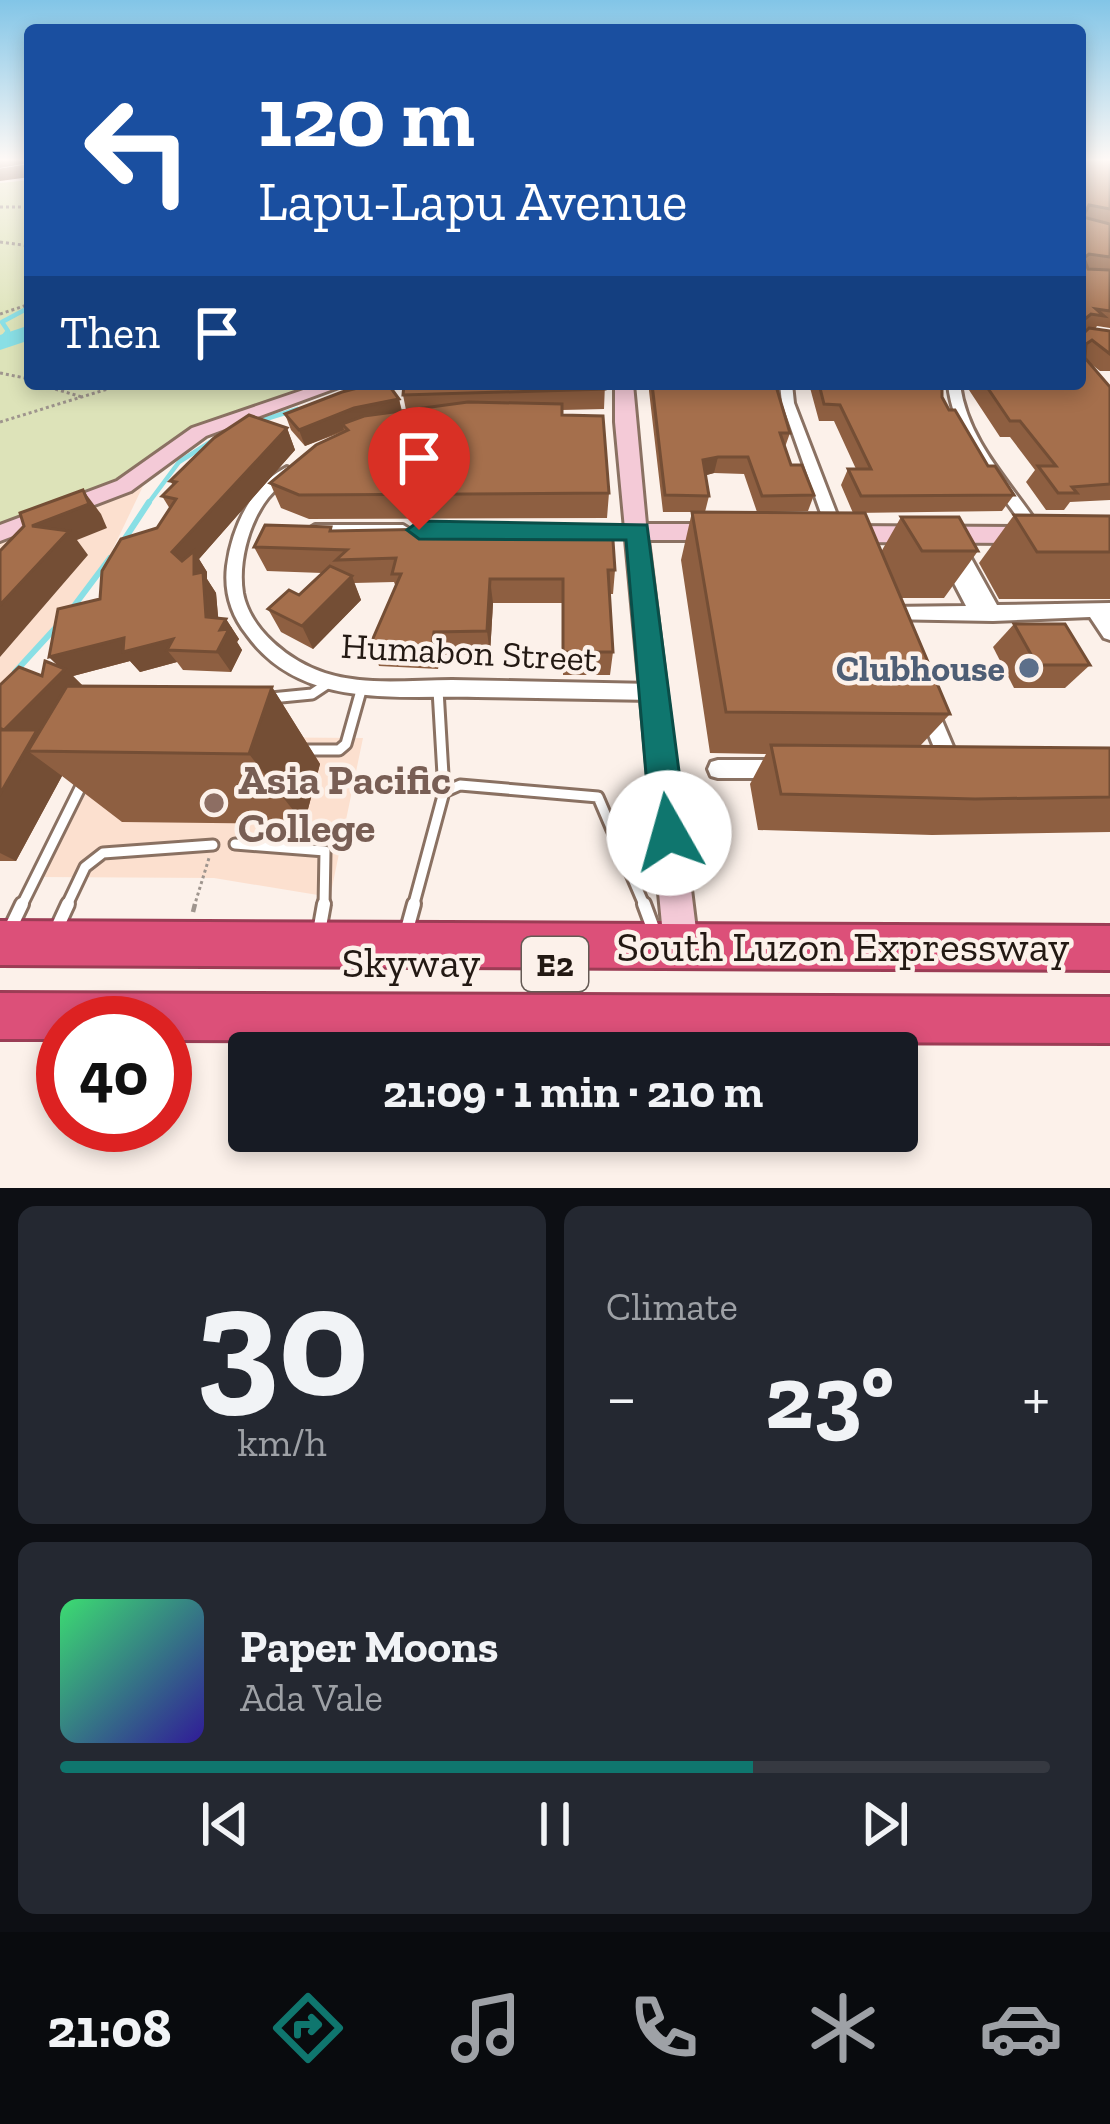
<!DOCTYPE html>
<meta charset="utf-8">
<style>
body{margin:0;font-family:"Zilla Slab",serif;background:#242831;color:#f1f3f6;height:100vh;display:flex;flex-direction:column;font-size:45px;white-space:nowrap}
*{box-sizing:border-box;margin:0}
p{font-size:39px;color:#9ea1a6}
.icon{flex:none;width:66px;height:66px;fill:none;stroke:currentColor;stroke-width:2;stroke-linecap:round;stroke-linejoin:round}
.map{position:relative;height:1188px;overflow:hidden}
.details{display:flex;flex-direction:column;gap:18px;padding:18px;background:#0d0f14;flex:1}
.details>*{flex:none}
.top-card{position:absolute;left:24px;top:24px;width:1062px;height:366px;border-radius:12px;box-shadow:0 6px 18px #0003;background:#1a4fa0;color:#fff;overflow:hidden}
.speed{position:absolute;left:36px;top:996px;display:flex;gap:24px;font-size:60px;font-weight:700;text-align:center}
.speed>*{display:grid;place-content:center;width:156px;height:156px;border-radius:50%;background:#171b24;box-shadow:0 6px 18px #0003;line-height:1}
.speed .limit{border:18px solid #d22;background:#fff;color:#111}
.pin{position:absolute;display:grid;place-items:center;width:102px;height:102px;color:#fff;margin:-123px -51px;border-radius:50% 50% 50% 0;rotate:-45deg;box-shadow:0 0 12px #0007}
.pin .icon{rotate:45deg}
.me{position:absolute;width:132px;margin:-66px;rotate:353deg;stroke-linejoin:round;filter:drop-shadow(0 0 9px #0008)}
.turn{display:flex;align-items:center;gap:42px;height:252px;padding:0 36px;font-size:54px}
.turn .icon{width:156px;height:156px;stroke-width:2.5}
.turn b{display:block;font-size:84px;line-height:102px}
.then{display:flex;align-items:center;height:114px;padding:0 36px;background:#0003;gap:24px;font-size:45px}
.big{font-size:90px;font-weight:800;line-height:1.1}
.details .widget{flex:1;display:flex;flex-direction:column;justify-content:center;gap:18px;min-width:0;padding:0 42px;border-radius:18px;background:#242831}
.details .dial{align-items:center;gap:0}
.dial b{font-size:156px;line-height:1}
.song{display:flex;align-items:center;gap:36px}
.cover{width:144px;height:144px;border-radius:18px;background:linear-gradient(135deg,hsl(140 70% 55%),hsl(250 70% 35%))}
.played{height:12px;border-radius:6px;background:linear-gradient(90deg,#0f766e 70%,#363941 70%)}
.keys{display:flex;justify-content:space-around;direction:ltr}
.heat{display:flex;justify-content:space-between;align-items:center;font-size:66px;direction:ltr}
.details .tiles{flex:1;display:grid;gap:18px;grid-template-columns:1fr 1fr}
.widget:last-child{grid-column:span 2}
.trip{position:absolute;left:228px;top:1032px;width:690px;height:120px;border-radius:12px;background:#171b24;box-shadow:0 6px 18px #0003;font-weight:800;line-height:120px;text-align:center}
.menu{display:flex;height:192px;justify-content:space-around;align-items:center;background:#090b0e;color:#9ea1a6}
.menu .icon{width:84px;height:84px}
.menu .current{color:#0f766e}
.menu b{font-size:54px;color:#f1f3f6}
.map>svg:first-child{display:block}
.built{fill:#fce0cf}
.green{fill:#dde3b9}
.lines{fill:none;stroke-linecap:round;stroke-linejoin:round}
.stream-far1{stroke:#89dfe5;stroke-width:4.5}
.stream{stroke:#89dfe5;stroke-width:6}
.river{fill:#89dfe5;fill-rule:evenodd}
.lane-far1-casing{stroke:#8a7162;stroke-width:15}
.lane-casing{stroke:#8a7162;stroke-width:18}
.street-casing{stroke:#8a7162;stroke-width:6}
.secondary-casing{stroke:#8a7162;stroke-width:6}
.highway-casing{stroke:#9b3d55;stroke-width:6}
.path-far1{stroke:#9f958e;stroke-width:3;stroke-dasharray:3 3;stroke-linecap:butt}
.path{stroke:#9f958e;stroke-width:4.5;stroke-dasharray:9 9;stroke-linecap:butt}
.lane-far1{stroke:#fff;stroke-width:9}
.lane{stroke:#fff;stroke-width:12}
.street{fill:#fff;fill-rule:evenodd}
.secondary{fill:#f4cad7;fill-rule:evenodd}
.highway{fill:#dc5079;fill-rule:evenodd}
.wall{fill:#8e5f41}
.shaded-wall{fill:#744e35}
.building{fill:#a56f4c;stroke:#744e35;stroke-width:3}
.route{fill:#0f766e;stroke:#0a4d48;stroke-width:3}
.service-dot{fill:#5c6f8a;stroke:#fcf1ea;stroke-width:4.5}
.education-dot{fill:#8d6e63;stroke:#fcf1ea;stroke-width:4.5}
.labels{text-anchor:middle;dominant-baseline:central;stroke-width:9;stroke-linejoin:round;paint-order:stroke}
.shield{fill:#fcf1ea;stroke:#645a54;stroke-width:3}
.shield-label{font-size:33px;font-weight:bold;fill:#231913}
.street-label{font-size:36px;fill:#231913;stroke:#fcf1ea}
.service-label{font-size:36px;font-weight:bold;fill:#4e5e75;stroke:#fcf1ea;text-anchor:end}
.near-education-label{font-size:42px;font-weight:bold;fill:#785e54;stroke:#fcf1ea;text-anchor:start}
.near-street-label{font-size:42px;fill:#231913;stroke:#fcf1ea}
</style>
<div class="map">
<svg width="1110" height="1188" viewBox="0 0 1110 1188">
<rect width="100%" height="100%" fill="#fcf1ea"/>
<!-- built -->
<g class="built">
<path d="M143 486 110 555 66 613 0 685V540Z"/>
<path d="M110 736 363 738 330 897 214 878 41 877Z"/>
</g>
<!-- green -->
<path class="green" d="M30 180V384H324L195 427 168 441 123 478 0 525V183Z"/>
<g class="lines">
<!-- stream-far1 -->
<g class="stream-far1">
<path d="M0 341 8 331 2 322 30 307"/>
<path d="M356 389 369 384"/>
<path d="M259 421 298 409"/>
<path d="M147 505 179 462 229 430"/>
</g>
<!-- stream -->
<g class="stream">
<path d="M122 543 149 502"/>
<path d="M71 610 110 558"/>
<path d="M15 672 59 624"/>
</g>
<!-- river -->
<path class="river" d="M30 325V340L0 350V335Z"/>
<defs>
<g id="lane-far1">
<path d="M438 690 444 792"/>
<path d="M271 698 312 694 330 682"/>
<path d="M304 750H339L346 744 362 687"/>
<path d="M235 844 325 851 324 907"/>
<path d="M21 907 82 784"/>
<path d="M66 907 85 867 103 853 213 845"/>
<path d="M413 907 444 792 460 785 598 797 645 907"/>
</g>
<g id="lane">
<path d="M644 904 654 931"/>
<path d="M11 927 22 904"/>
<path d="M56 930 68 904"/>
<path d="M319 932 324 904"/>
<path d="M406 933 414 904"/>
</g>
<g id="street">
<path d="M780 384H792L794 403 844 533 841 537H831L828 533 782 403Z"/>
<path d="M948 384H960C967 441 1011 483 1041 529L1044 533 1041 537H1031C1000 489 954 443 948 384Z"/>
<path d="M287 467 294 472C286 481 276 488 268 498 249 522 238 562 243 593 250 630 290 662 325 673 365 686 410 680 452 680 519 681 586 683 653 684L660 686 662 692 660 698 653 700C594 699 536 698 477 697 397 695 301 710 247 635 231 615 224 592 227 566 232 528 251 485 287 467Z"/>
<path d="M315 525H403L411 530 403 535H315L307 530Z"/>
<path d="M957 540 962 542 997 605 1110 603V640L1104 638 1090 617 993 621 883 619 881 614 883 609 889 607 966 606 943 562 945 558 955 557 949 546Z"/>
<path d="M928 702 935 704 960 763 957 770 950 772 943 770 919 710 921 704Z"/>
<path d="M718 760H777L784 762 787 769 784 776 777 778H718L711 776 708 769 711 762Z"/>
</g>
<g id="secondary">
<path d="M321 384H347L206 436 131 491 0 541V525L117 481 192 428Z"/>
<path d="M615 384H633L646 524H719L730 532 719 540H648L698 946 693 958 681 963 669 958 664 946 615 422Z"/>
<path d="M844 526 1031 527 1042 535 1031 543 844 542 833 534Z"/>
</g>
<g id="highway">
<path d="M0 921 1110 926V970L0 965Z"/>
<path d="M0 993 1110 997V1043L165 1040V1023H63V1039H0Z"/>
</g>
</defs>
<!-- lane-far1 casing -->
<use href="#lane-far1" class="lane-far1-casing"/>
<!-- lane casing -->
<use href="#lane" class="lane-casing"/>
<!-- street casing -->
<use href="#street" class="street-casing"/>
<!-- secondary casing -->
<use href="#secondary" class="secondary-casing"/>
<!-- highway casing -->
<use href="#highway" class="highway-casing"/>
<!-- path-far1 -->
<g class="path-far1">
<path d="M0 207H30"/>
<path d="M0 242 30 246"/>
<path d="M0 314 30 304"/>
<path d="M0 373 30 379"/>
<path d="M38 384 82 397"/>
<path d="M0 422 124 384"/>
<path d="M194 907 209 858"/>
</g>
<!-- path -->
<path class="path" d="M193 912 195 904"/>
<!-- lane-far1 -->
<use href="#lane-far1" class="lane-far1"/>
<!-- lane -->
<use href="#lane" class="lane"/>
<!-- street -->
<use href="#street" class="street"/>
<!-- secondary -->
<use href="#secondary" class="secondary"/>
<!-- highway -->
<use href="#highway" class="highway"/>
</g>
<!-- wall -->
<g class="wall">
<path d="M1080 159H1110V328L1097 326 1095 329 1110 331V371H1100L1087 361 1110 387V500L1070 502 1064 510H1046L1026 482 1035 470 1010 437H1000L969 390 972 384H1080L1086 330H1080Z"/>
<path d="M605 384 604 409 562 410V415L609 493 607 518 309 519 281 508 270 483 345 431 305 446 291 430 285 414 399 399 402 411 406 410 403 395Z"/>
<path d="M649 384H769L790 433 785 447 791 465 814 495 808 511 757 512 744 474 714 473 706 475 709 496 705 512 881 552 901 517 978 551 944 598H901L950 714 920 746 1110 748V832L932 835 758 830 750 784 766 754 710 753 681 560 692 512H663L649 391Z"/>
<path d="M809 384H942V397L949 410 988 466 1014 495 1002 511 853 513 841 485 848 469H856L834 421H819Z"/>
<path d="M287 428 295 450 199 559 207 572V579L216 593 218 618 226 619 239 639 237 642 242 650 231 672 183 670 177 662 140 672 130 661 73 676 83 686 272 687 320 764 304 824 122 822 62 776 16 861H0V685L42 676 59 666 49 657 100 599 157 528 170 509 162 496 173 485 170 481Z"/>
<path d="M1014 515 1110 516V599H999L979 563Z"/>
<path d="M333 531 615 570 613 594H610L613 652 610 675H563V603H493L490 654 440 655 438 669 379 666 371 643 396 587 394 582 354 583 361 600 313 649 281 632 268 609 299 595 322 573 267 571 254 547Z"/>
<path d="M1014 624 1090 665 1065 688H1014L993 647Z"/>
</g>
<!-- shaded-wall -->
<g class="shaded-wall">
<path d="M0 159H27L29 163 0 168Z"/>
<path d="M30 167V177L0 181V170Z"/>
<path d="M399 399 402 416 342 424 344 430 305 446 299 430 354 408Z"/>
<path d="M287 428 295 450 199 559 207 572V579L216 593 220 637 206 617 186 573 172 552Z"/>
<path d="M718 457 714 473 700 477 703 460Z"/>
<path d="M83 490 101 514 107 528 77 540 88 555 0 657V605L32 526Z"/>
<path d="M352 576 361 600 313 649 302 626Z"/>
<path d="M490 579 493 603 490 654 487 631Z"/>
<path d="M226 619 239 639 237 642 242 650 231 672 217 652 220 630Z"/>
<path d="M434 632 440 655 438 669 432 646Z"/>
<path d="M124 638 173 639 167 650 177 662 140 672 130 661 73 676 88 691 28 751 62 776 16 861 0 853V794L4 730 63 671 49 657Z"/>
<path d="M272 687 320 764 304 824 249 754Z"/>
</g>
<!-- building -->
<g class="building">
<path d="M29 159 30 167 0 170 26 166Z"/>
<path d="M1080 159H1110V209L1089 205 1083 217 1110 224V257L1089 254 1084 258 1088 269 1110 270V311L1096 309 1104 316 1091 314 1085 319 1080 314Z"/>
<path d="M1089 328 1110 331V354L1092 340 1086 344 1085 358 1110 387V484L1072 487 1077 493H1058L1038 466H1056L1020 421H1010L985 384H1080V337Z"/>
<path d="M373 384H388L399 399 354 408 299 430 285 414 342 392Z"/>
<path d="M404 384H605V389L403 395Z"/>
<path d="M652 384H769V386H776L790 433H780L791 465H802L814 495 762 496 748 457H718L703 460 709 496 665 495Z"/>
<path d="M819 384H942V397L949 410H955L988 466H995L1014 495 861 496 848 469H871L840 405 824 404Z"/>
<path d="M468 402 562 404V415L603 416 609 493 299 495 270 483 316 445 348 430 342 424 364 416Z"/>
<path d="M249 415 287 428 172 552 182 561 194 551V574L203 572 206 617 226 619 220 630 229 629 217 652 167 650 173 639 123 652 124 638 49 657 58 609 100 599 102 571 121 539 157 528 176 499 162 496 176 482 170 481 214 438Z"/>
<path d="M83 490 89 504 32 526 69 531 0 605V551L24 526 20 513Z"/>
<path d="M692 512 865 513 950 714 726 712Z"/>
<path d="M1014 515 1110 516V552H1037Z"/>
<path d="M901 517H959L978 551H922Z"/>
<path d="M265 525 331 527 330 531 612 526 615 570H608L613 652H563V579H490L487 631 434 632 432 646 371 643 401 574H392L396 558 336 560 347 550 254 547Z"/>
<path d="M330 566 352 576 302 626 268 609 289 590 299 595Z"/>
<path d="M1014 624H1065L1090 665H1037Z"/>
<path d="M45 661 65 669 4 730 0 728V685L19 667 42 676Z"/>
<path d="M67 686 272 687 249 754 28 751Z"/>
<path d="M0 730H37L0 794Z"/>
<path d="M771 745 1110 748V797L975 799 781 794Z"/>
</g>
<!-- sky -->
<linearGradient id="sky" x2="0" y2="1"><stop stop-color="#82c5e7"/><stop offset="0.49" stop-color="#fef9f6"/><stop offset="1" stop-color="#fef9f6" stop-opacity="0"/></linearGradient>
<rect width="1110" height="326" fill="url(#sky)"/>
<!-- route -->
<path class="route" d="M419 521 647 525 687 833 682 845 669 851 657 845 651 833 626 540 419 539 407 530Z"/>
<!-- markers -->
<circle class="service-dot" cx="1029" cy="668" r="12"/>
<circle class="education-dot" cx="214" cy="803" r="12"/>
<g class="labels">
<!-- shield labels -->
<rect class="shield" x="522" y="937" width="66" height="54" rx="9"/>
<g class="shield-label">
<text x="555" y="964">E2</text>
</g>
<!-- street labels -->
<g class="street-label">
<text transform="translate(469 652) rotate(3)">Humabon Street</text>
</g>
<!-- service labels -->
<g class="service-label">
<text x="1005" y="668">Clubhouse</text>
</g>
<!-- near-education labels -->
<g class="near-education-label">
<text x="238" y="779">Asia Pacific<tspan x="238" dy="48">College</tspan></text>
</g>
<!-- near-street labels -->
<g class="near-street-label">
<text x="843" y="946">South Luzon Expressway</text>
<text x="411" y="962">Skyway</text>
</g>
</g>
</svg>
<div class="speed"><div class="limit">40</div></div>
<div class="pin" style="left:419px;top:530px;background:#d93025"><svg class="icon" aria-label="arrive" viewBox="0 0 24 24"><path d="M6 21V4h12l-3 4 3 4H6"/></svg></div>
<svg class="me" style="left:669px;top:833px" viewBox="-20 -20 40 40"><circle r="19" fill="#fff"/><path d="M0-13L10 11 0 6-10 11z" fill="#0f766e"/></svg>
<div class="trip">21:09 · 1 min · 210 m</div>
<div class="top-card">
<div class="turn"><svg class="icon" aria-label="left" viewBox="0 0 24 24"><path d="M17 20v-9H6M10 6l-5 5 5 5"/></svg><div><b>120 m</b>Lapu-Lapu Avenue</div></div>
<div class="then">Then<svg class="icon" aria-label="arrive" viewBox="0 0 24 24"><path d="M6 21V4h12l-3 4 3 4H6"/></svg></div>
</div>
</div>
<section class="details">
<div class="tiles">
<div class="widget dial"><b>30</b><p>km/h</p></div>
<div class="widget"><p>Climate</p>
<div class="heat"><a>−</a><b class="big">23°</b><a>+</a></div>
</div>
<div class="widget">
<div class="song"><i class="cover"></i><div><b>Paper Moons</b><p>Ada Vale</p></div></div>
<div class="played"></div>
<div class="keys"><svg class="icon" aria-label="previous" viewBox="0 0 24 24"><path d="M18 5L8 12l10 7zM5 5v14"/></svg><svg class="icon" aria-label="pause" viewBox="0 0 24 24"><path d="M8 5v14M16 5v14"/></svg><svg class="icon" aria-label="next" viewBox="0 0 24 24"><path d="M6 5l10 7-10 7zM19 5v14"/></svg></div>
</div>
</div>
</section>
<nav class="menu">
<b>21:08</b>
<svg class="icon current" aria-label="directions" viewBox="0 0 24 24"><path d="M12 3l9 9-9 9-9-9zM9 14v-3h6M13 9l2 2-2 2"/></svg>
<svg class="icon" aria-label="music" viewBox="0 0 24 24"><path d="M9 18V5l10-2v13"/><circle cx="6" cy="18" r="3"/><circle cx="16" cy="16" r="3"/></svg>
<svg class="icon" aria-label="phone" viewBox="0 0 24 24"><path d="M5 4h4l2 5-3 2q2 4 5 5l2-3 5 2v4C11 20 4 13 5 4z"/></svg>
<svg class="icon" aria-label="climate" viewBox="0 0 24 24"><path d="M12 3v18M4 7l16 10M4 17L20 7"/></svg>
<svg class="icon" aria-label="car" viewBox="0 0 24 24"><path d="M5 17H2v-5l4-1 3-4h7l3 4 3 1v5h-3M9 17h6M6 11h13"/><circle cx="7" cy="17" r="2"/><circle cx="17" cy="17" r="2"/></svg>
</nav>
